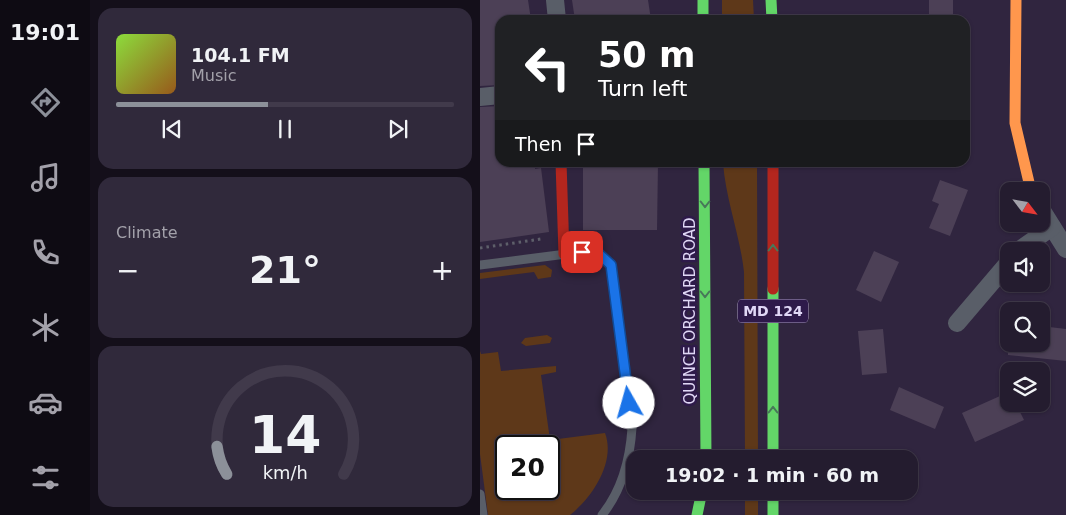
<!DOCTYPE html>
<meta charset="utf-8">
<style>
body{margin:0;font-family:"DejaVu Sans",sans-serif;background:#30293b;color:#f1f3f6;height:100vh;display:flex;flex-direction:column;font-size:19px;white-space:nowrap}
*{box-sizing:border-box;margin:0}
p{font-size:16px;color:#a3a1aa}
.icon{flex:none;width:28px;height:28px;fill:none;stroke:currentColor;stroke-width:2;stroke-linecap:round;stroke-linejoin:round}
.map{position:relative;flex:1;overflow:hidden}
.drawer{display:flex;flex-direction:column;gap:8px;padding:8px;background:#140f1a;width:390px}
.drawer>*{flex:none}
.banner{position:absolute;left:15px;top:15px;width:475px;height:152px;border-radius:15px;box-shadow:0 1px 4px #0004,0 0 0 1px #413a4b;background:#202124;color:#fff;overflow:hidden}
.needle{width:32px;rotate:121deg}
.tools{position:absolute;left:520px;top:182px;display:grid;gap:10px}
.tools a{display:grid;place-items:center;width:50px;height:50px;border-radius:10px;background:#241c2f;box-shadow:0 1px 4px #0004,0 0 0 1px #413a4b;font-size:25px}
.speed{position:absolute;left:15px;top:435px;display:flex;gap:10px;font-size:25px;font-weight:700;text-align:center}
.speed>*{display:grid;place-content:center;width:65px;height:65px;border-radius:50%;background:#241c2f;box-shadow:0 1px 4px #0004,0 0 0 1px #413a4b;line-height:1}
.speed .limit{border:2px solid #111;border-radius:8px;background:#fff;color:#111}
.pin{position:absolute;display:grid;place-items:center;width:42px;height:42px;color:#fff;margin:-21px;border-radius:10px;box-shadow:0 2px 8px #0006}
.me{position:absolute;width:55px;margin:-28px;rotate:353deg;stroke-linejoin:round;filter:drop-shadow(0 0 4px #0008)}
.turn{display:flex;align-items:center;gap:18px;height:105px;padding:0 20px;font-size:22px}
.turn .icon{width:65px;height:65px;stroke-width:2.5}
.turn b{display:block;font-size:35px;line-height:42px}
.then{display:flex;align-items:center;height:48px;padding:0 20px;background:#0003;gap:10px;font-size:19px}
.big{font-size:38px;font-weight:700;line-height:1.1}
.drawer .widget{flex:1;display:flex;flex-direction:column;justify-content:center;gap:8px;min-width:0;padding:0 18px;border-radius:15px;background:#30293b}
.drawer .dial{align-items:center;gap:0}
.dial svg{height:130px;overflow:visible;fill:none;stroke:#413a4b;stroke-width:7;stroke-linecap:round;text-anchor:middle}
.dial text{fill:#f1f3f6;stroke:none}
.song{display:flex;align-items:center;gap:15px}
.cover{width:60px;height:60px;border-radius:8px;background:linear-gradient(135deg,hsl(90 70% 55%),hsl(30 70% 35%))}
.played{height:5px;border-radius:2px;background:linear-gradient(90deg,#8c9099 45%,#413a4b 45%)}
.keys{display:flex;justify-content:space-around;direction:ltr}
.heat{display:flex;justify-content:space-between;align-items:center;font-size:28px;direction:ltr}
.trip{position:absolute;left:146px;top:450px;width:292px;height:50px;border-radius:15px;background:#241c2f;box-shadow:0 1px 4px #0004,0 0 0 1px #413a4b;font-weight:700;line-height:50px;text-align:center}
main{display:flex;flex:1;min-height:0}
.dock{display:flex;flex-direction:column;width:90px;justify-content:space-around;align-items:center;background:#0e0b13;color:#a3a1aa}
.dock .icon{width:35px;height:35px}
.dock .selected{color:#8c9099}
.dock b{font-size:22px;color:#f1f3f6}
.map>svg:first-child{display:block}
.green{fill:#5e3819;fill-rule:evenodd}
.building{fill:#4c4056}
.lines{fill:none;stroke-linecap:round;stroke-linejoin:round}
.path{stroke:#5e5f6a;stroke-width:3;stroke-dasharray:2.5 4;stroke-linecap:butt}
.lane{stroke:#595e68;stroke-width:9}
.street{stroke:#595e68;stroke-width:18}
.fast{stroke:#63d668;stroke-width:11}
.slow{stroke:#ff974d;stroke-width:11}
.jam{stroke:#b3261e;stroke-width:11}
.oneway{stroke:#487859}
.route-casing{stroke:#114b97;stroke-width:12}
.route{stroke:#1a73e8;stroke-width:9}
.labels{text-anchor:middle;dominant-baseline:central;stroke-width:5;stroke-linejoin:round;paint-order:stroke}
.shield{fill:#2e1a4a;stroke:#ab9ec2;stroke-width:1}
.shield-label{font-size:14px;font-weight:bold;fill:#e0d7f6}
.street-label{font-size:15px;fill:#e0d7f6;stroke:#2e1a4a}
</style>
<main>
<nav class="dock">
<b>19:01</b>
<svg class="icon selected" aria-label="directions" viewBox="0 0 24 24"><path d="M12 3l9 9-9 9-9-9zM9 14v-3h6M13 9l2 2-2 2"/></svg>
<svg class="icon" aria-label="music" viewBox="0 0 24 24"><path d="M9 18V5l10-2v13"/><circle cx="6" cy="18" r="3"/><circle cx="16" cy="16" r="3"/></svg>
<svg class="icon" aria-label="phone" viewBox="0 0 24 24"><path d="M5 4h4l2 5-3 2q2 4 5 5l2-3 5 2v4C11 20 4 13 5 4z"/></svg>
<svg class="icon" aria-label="climate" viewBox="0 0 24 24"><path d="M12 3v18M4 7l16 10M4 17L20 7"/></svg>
<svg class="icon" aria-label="car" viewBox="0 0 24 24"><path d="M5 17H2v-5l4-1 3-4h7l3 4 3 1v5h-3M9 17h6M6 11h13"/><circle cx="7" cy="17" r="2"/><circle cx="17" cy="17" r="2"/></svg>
<svg class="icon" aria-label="filters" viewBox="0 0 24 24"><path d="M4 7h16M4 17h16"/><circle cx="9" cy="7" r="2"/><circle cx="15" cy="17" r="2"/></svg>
</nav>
<section class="drawer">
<div class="widget">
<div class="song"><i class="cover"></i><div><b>104.1 FM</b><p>Music</p></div></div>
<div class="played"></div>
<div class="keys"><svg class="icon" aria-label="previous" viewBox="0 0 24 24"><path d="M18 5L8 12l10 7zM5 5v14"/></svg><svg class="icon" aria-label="pause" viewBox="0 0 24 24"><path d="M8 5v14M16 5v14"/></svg><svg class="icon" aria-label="next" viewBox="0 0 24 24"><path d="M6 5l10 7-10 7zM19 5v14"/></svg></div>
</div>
<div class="widget"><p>Climate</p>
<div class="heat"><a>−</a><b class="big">21°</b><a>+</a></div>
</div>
<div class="widget dial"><svg viewBox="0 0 100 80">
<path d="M14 69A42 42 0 1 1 86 69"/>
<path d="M14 69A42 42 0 0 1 8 52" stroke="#8c9099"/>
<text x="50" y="56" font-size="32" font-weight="700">14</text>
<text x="50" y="72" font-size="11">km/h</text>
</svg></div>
</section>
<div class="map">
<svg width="586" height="515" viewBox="0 0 586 515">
<rect width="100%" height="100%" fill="#30253f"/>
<!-- green -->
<g class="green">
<path d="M242 0H273L274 20H242Z"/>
<path d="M243 163H277L278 459H265L264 272C260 235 246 201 243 163Z"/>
<path d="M65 265 72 270 71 277 58 279 54 272 0 279V273Z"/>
<path d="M67 335 72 338 70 343 46 346 41 343 45 338Z"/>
<path d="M0 351 1 354 18 352 21 371 76 366V372L61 375 70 440 125 433C136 462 112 498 90 515H8L0 454ZM69 446V489H26V446Z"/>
<rect x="265" y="491" width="13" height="24"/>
</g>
<!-- building -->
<g class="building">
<path d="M0 0H48L51 20H20V85L0 86Z"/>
<path d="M92 0H168L171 20H95Z"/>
<rect x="449" y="0" width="24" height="20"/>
<path d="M20 106V162H55V169L61 168 69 232 0 242V107Z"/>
<path d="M103 162H178L177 230H103Z"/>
<path d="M460 180 488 190 470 236 449 228 459 204 452 201Z"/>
<path d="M394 251 419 262 401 302 376 290Z"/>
<path d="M561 326 586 329V361L528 355V344H561Z"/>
<path d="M403 329 407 373 382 375 378 331Z"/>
<path d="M419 387 464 407 455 429 410 410Z"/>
<path d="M529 392V404H536L544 420 495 442 482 413Z"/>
</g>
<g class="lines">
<!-- path -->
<path class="path" d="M0 248 61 239"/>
<!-- lane -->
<g class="lane">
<path d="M0 265 102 252 119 254 131 265 152 428C150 460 142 490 122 515"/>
<path d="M0 494 3 515"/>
</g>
<!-- street -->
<g class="street">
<path d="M75 0 77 20"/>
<path d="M0 97 20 95"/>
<path d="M561 209 586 249"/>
<path d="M538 251 572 227"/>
<path d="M477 323 529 262"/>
</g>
<!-- fast -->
<g class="fast">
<path d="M223 0V20"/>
<path d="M291 0 292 20"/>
<path d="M224 162 226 459"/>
<path d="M293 289V459"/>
<path d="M293 491V515"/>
<path d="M217 515 222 491"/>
</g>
<!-- slow -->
<path class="slow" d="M536 0 535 123 551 191"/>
<!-- jam -->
<g class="jam">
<path d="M81 162 84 254"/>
<path d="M293 162V289"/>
</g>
</g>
<!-- one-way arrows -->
<defs><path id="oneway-chevron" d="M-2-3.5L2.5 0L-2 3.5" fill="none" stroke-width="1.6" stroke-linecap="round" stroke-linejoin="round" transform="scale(1.25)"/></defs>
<g class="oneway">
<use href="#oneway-chevron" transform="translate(225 204) rotate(90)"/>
<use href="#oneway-chevron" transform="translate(293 248) rotate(-90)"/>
<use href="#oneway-chevron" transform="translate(225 294) rotate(90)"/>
<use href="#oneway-chevron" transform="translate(293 410) rotate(-90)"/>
</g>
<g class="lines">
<defs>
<path id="route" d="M102 252 119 254 131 265 149 403"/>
</defs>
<!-- route casing -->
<use href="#route" class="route-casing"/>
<!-- route -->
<use href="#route" class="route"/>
</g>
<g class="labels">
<!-- shield labels -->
<rect class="shield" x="258" y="299.5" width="70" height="23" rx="4"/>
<g class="shield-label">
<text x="293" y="311">MD 124</text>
</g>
<!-- street labels -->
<g class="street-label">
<text transform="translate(210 311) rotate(-90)">QUINCE ORCHARD ROAD</text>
</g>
</g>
</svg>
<div class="tools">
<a><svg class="needle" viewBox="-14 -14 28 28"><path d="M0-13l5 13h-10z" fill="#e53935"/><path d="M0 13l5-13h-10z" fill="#a3a1aa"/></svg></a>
<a><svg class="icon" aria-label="sound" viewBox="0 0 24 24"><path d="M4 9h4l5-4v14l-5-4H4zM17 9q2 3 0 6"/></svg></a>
<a><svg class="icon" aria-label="search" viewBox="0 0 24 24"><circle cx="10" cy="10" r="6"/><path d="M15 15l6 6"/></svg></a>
<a><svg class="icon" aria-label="layers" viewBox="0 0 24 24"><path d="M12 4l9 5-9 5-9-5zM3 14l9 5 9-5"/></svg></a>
</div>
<div class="speed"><div class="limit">20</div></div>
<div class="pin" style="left:102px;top:252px;background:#d93025"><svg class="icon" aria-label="arrive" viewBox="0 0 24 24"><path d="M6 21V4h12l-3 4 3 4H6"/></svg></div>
<svg class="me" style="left:149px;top:403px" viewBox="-20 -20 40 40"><circle r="19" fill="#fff"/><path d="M0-13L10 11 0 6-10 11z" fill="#1a73e8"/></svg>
<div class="trip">19:02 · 1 min · 60 m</div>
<div class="banner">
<div class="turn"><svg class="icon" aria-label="left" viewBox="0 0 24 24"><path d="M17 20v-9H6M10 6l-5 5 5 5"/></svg><div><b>50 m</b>Turn left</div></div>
<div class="then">Then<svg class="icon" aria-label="arrive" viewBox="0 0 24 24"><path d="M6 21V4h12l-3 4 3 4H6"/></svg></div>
</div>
</div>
</main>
